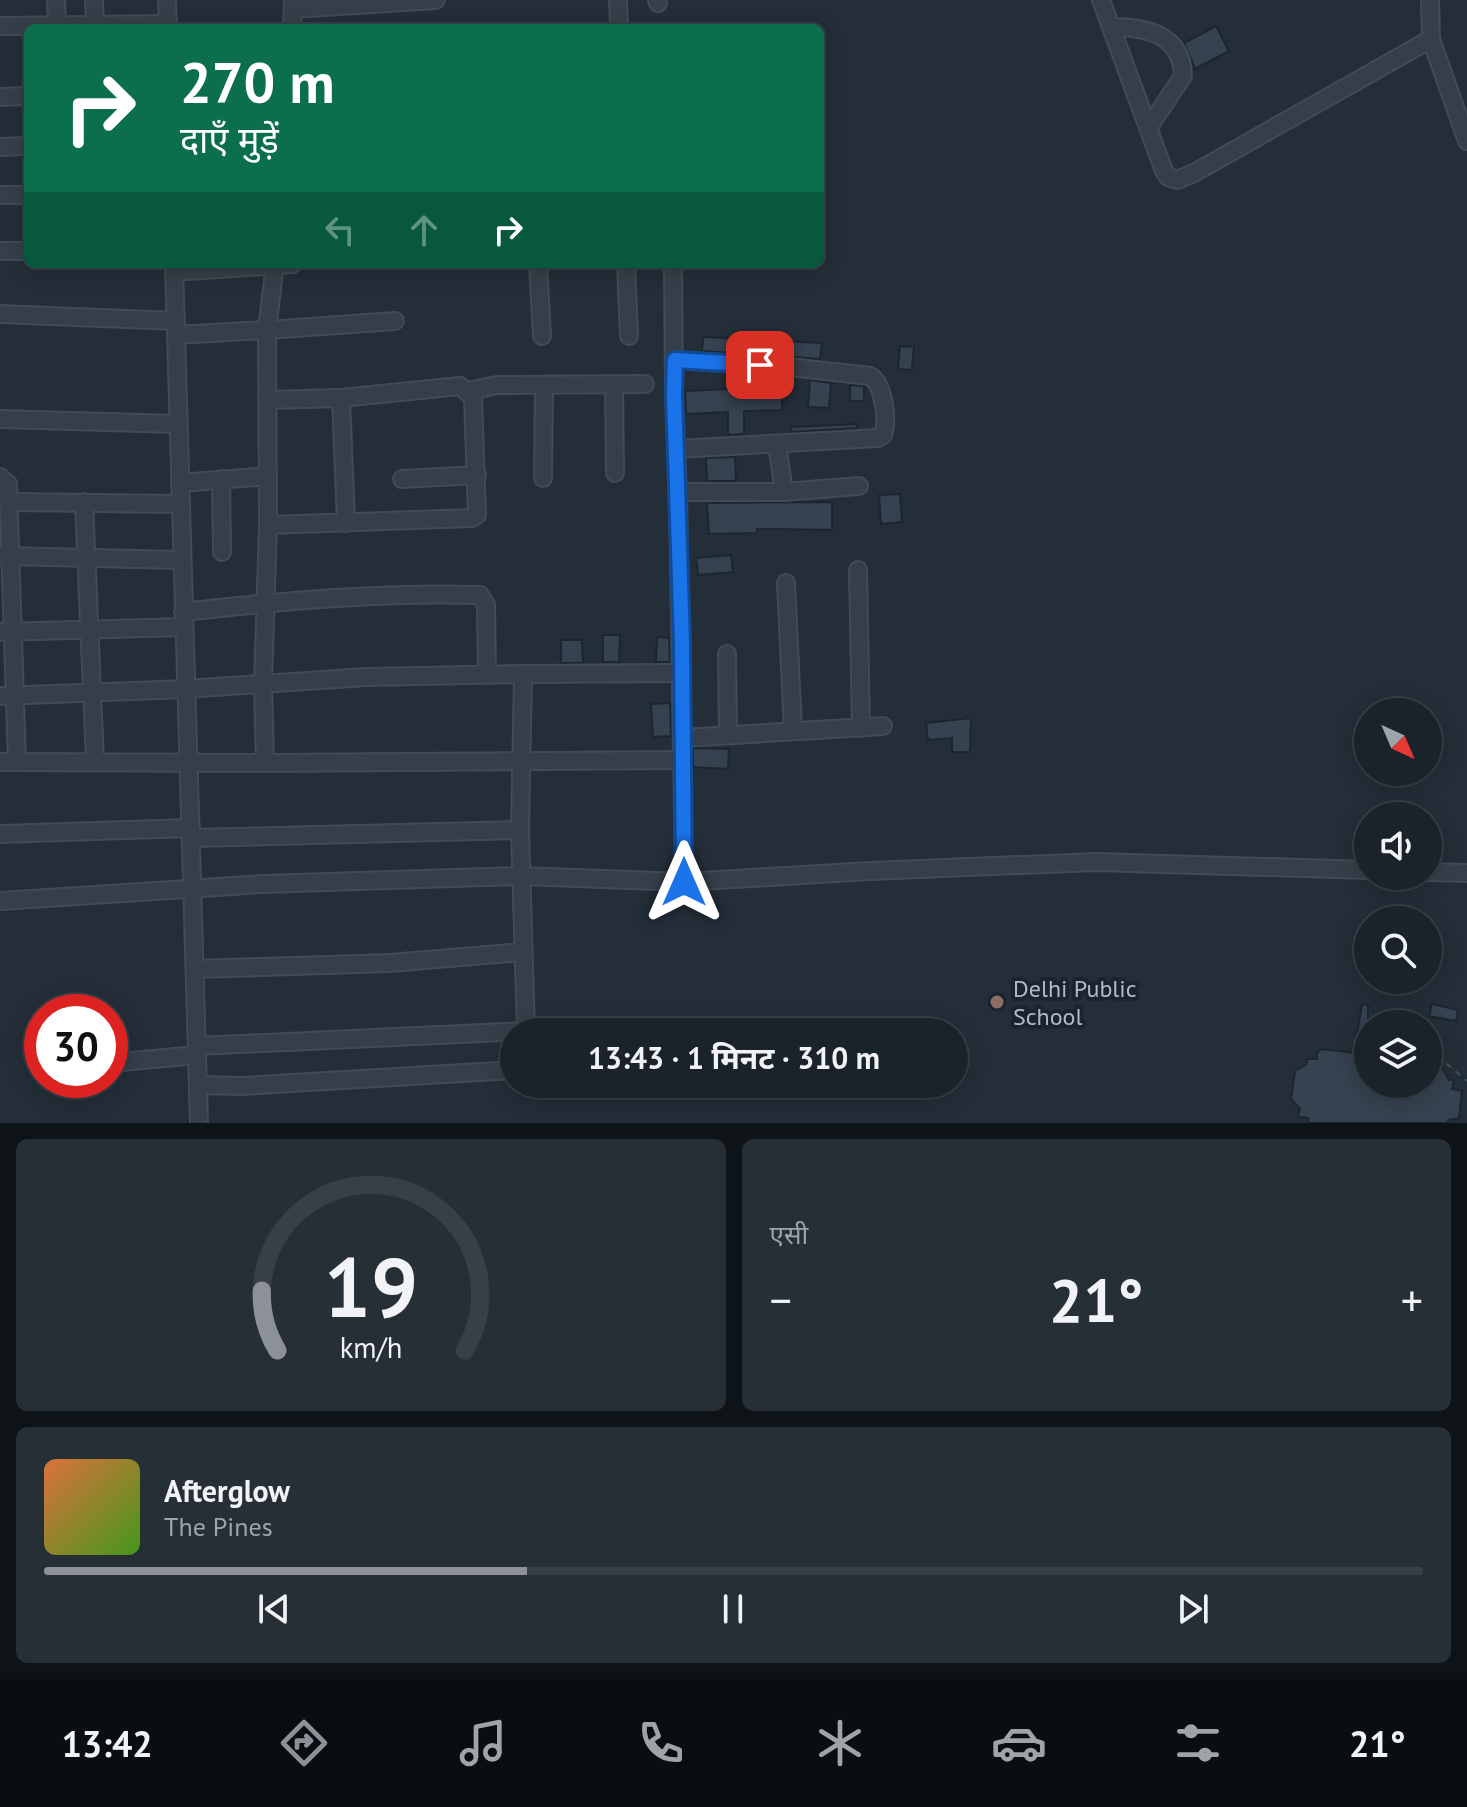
<!DOCTYPE html>
<html lang="hi">
<meta charset="utf-8">
<style>
body{margin:0;font-family:"PT Sans","Noto Sans Devanagari",sans-serif;background:#272f36;color:#f1f3f6;height:100vh;display:flex;flex-direction:column;font-size:30px;white-space:nowrap}
*{box-sizing:border-box;margin:0}
p{font-size:26px;color:#9fa4a8}
.icon{flex:none;width:44px;height:44px;fill:none;stroke:currentColor;stroke-width:2;stroke-linecap:round;stroke-linejoin:round}
.map{position:relative;height:1123px;overflow:hidden}
.sheet{display:flex;flex-direction:column;gap:16px;padding:16px;background:#0e1317;flex:1}
.sheet>*{flex:none}
.top-card{position:absolute;left:24px;top:24px;width:800px;height:244px;border-radius:12px;box-shadow:0 4px 20px #0003,0 0 0 2px #383f47;background:#0b6e4f;color:#fff;overflow:hidden}
.needle{width:52px;rotate:136deg}
.fabs{position:absolute;left:1354px;top:698px;display:grid;gap:16px}
.fabs a{display:grid;place-items:center;width:88px;height:88px;border-radius:50%;background:#1a222a;box-shadow:0 4px 20px #0003,0 0 0 2px #383f47;font-size:40px}
.speed{position:absolute;left:24px;top:994px;display:flex;gap:16px;font-size:40px;font-weight:700;text-align:center}
.speed>*{display:grid;place-content:center;width:104px;height:104px;border-radius:50%;background:#1a222a;box-shadow:0 4px 20px #0003,0 0 0 2px #383f47;line-height:1}
.speed .limit{border:12px solid #d22;background:#fff;color:#111}
.pin{position:absolute;display:grid;place-items:center;width:68px;height:68px;color:#fff;margin:-34px;border-radius:16px;box-shadow:0 4px 12px #0006}
.me{position:absolute;width:88px;margin:-44px;rotate:0deg;stroke-linejoin:round;filter:drop-shadow(0 0 6px #0008)}
.turn{display:flex;align-items:center;gap:28px;height:168px;padding:0 24px;font-size:36px}
.turn .icon{width:104px;height:104px;stroke-width:2.5}
.turn b{display:block;font-size:56px;line-height:68px}
.lanes{display:flex;align-items:center;height:76px;padding:0 24px;background:#0003;justify-content:center;gap:40px;direction:ltr}
.lanes .off{opacity:.35}
.big{font-size:60px;font-weight:700;line-height:1.1}
.sheet .card{flex:1;display:flex;flex-direction:column;justify-content:center;gap:12px;min-width:0;padding:0 28px;border-radius:12px;background:#272f36}
.sheet .dial{align-items:center;gap:0}
.dial svg{height:208px;overflow:visible;fill:none;stroke:#383f47;stroke-width:7;stroke-linecap:round;text-anchor:middle}
.dial text{fill:#f1f3f6;stroke:none}
.song{display:flex;align-items:center;gap:24px}
.cover{width:96px;height:96px;border-radius:12px;background:linear-gradient(135deg,hsl(20 70% 55%),hsl(100 70% 35%))}
.played{height:8px;border-radius:4px;background:linear-gradient(90deg,#8c9099 35%,#383f47 35%)}
.keys{display:flex;justify-content:space-around;direction:ltr}
.heat{display:flex;justify-content:space-between;align-items:center;font-size:44px;direction:ltr}
.sheet .tiles{flex:1;display:grid;gap:16px;grid-template-columns:1fr 1fr}
.card:last-child{grid-column:span 2}
.trip{position:absolute;left:500px;top:1018px;width:468px;height:80px;border-radius:40px;background:#1a222a;box-shadow:0 4px 20px #0003,0 0 0 2px #383f47;font-weight:700;line-height:80px;text-align:center}
.dock{display:flex;height:128px;justify-content:space-around;align-items:center;background:#0a0e11;color:#9fa4a8}
.dock .icon{width:56px;height:56px}
.dock .selected{color:#8c9099}
.dock b{font-size:36px;color:#f1f3f6}
.map>svg:first-child{display:block}
.building{fill:#35424f;stroke:#1d2630;stroke-width:2}
.lines{fill:none;stroke-linecap:round;stroke-linejoin:round}
.minor-casing{stroke:#424b55;stroke-width:20}
.path{stroke:#3d5252;stroke-width:2;stroke-dasharray:6 6;stroke-linecap:butt}
.minor{stroke:#363f49;stroke-width:16}
.route-casing{stroke:#114b97;stroke-width:20}
.route{stroke:#1a73e8;stroke-width:14}
.education-dot{fill:#8d6e63;stroke:#1b242e;stroke-width:3}
.labels{text-anchor:middle;dominant-baseline:central;stroke-width:8;stroke-linejoin:round;paint-order:stroke}
.poi-label{font-size:24px;fill:#b1bac5;stroke:#1b242e;text-anchor:start}
</style>
<div class="map">
<svg width="1467" height="1123" viewBox="0 0 1467 1123">
<rect width="100%" height="100%" fill="#232e38"/>
<!-- building -->
<g class="building">
<path d="M1216 26 1229 51 1195 69 1184 43Z"/>
<path d="M703 337 822 343 820 359 702 351Z"/>
<path d="M900 346 914 347 912 370 898 369Z"/>
<path d="M728 374 779 377 778 396H782V410L744 411V434L728 435V412L686 414 685 391 728 389Z"/>
<path d="M810 380 831 383 829 408 808 407Z"/>
<path d="M850 385 864 386V401H850Z"/>
<path d="M857 424V428L791 432V427Z"/>
<path d="M735 457 736 481H707L706 458Z"/>
<path d="M900 494 902 522 881 524 879 495Z"/>
<path d="M832 502V530L775 529H757V533L709 534 707 503Z"/>
<path d="M731 555 733 572 698 575 696 558Z"/>
<path d="M603 635H620L619 662H603Z"/>
<path d="M657 637 669 638 670 662H656Z"/>
<path d="M561 640H582L583 663H561Z"/>
<path d="M670 703 671 736 653 737 651 704Z"/>
<path d="M971 718 970 752H952V738L928 740 926 723Z"/>
<path d="M693 748 729 749 728 769 693 767Z"/>
<path d="M1362 1004 1368 1005V1084H1428V1067L1442 1068 1449 1080H1454L1452 1089 1462 1091 1459 1118 1448 1120V1123H1309L1308 1118 1298 1117 1300 1109 1291 1099 1295 1071 1307 1064V1059H1317V1053L1321 1049 1354 1053Z"/>
<path d="M1432 1004 1458 1010 1456 1021 1429 1016Z"/>
</g>
<g class="lines">
<defs>
<g id="minor">
<path d="M56 0 57 27"/>
<path d="M94 0 95 26"/>
<path d="M167 0 168 28"/>
<path d="M618 0 619 28"/>
<path d="M657 0 658 3"/>
<path d="M1101 0 1164 171 1168 177 1177 180 1194 173 1431 39"/>
<path d="M1430 0 1431 39 1467 141"/>
<path d="M293 9 436 0"/>
<path d="M0 26 168 24"/>
<path d="M1111 27C1146 27 1182 34 1183 76L1149 127"/>
<path d="M292 28 293 2"/>
<path d="M0 97 28 96"/>
<path d="M0 147 28 146"/>
<path d="M0 195H28"/>
<path d="M0 251H28"/>
<path d="M174 264 199 1123"/>
<path d="M275 264 267 330 395 321"/>
<path d="M538 264 542 336"/>
<path d="M626 264 629 336"/>
<path d="M673 264 674 394 678 492"/>
<path d="M174 272 293 264"/>
<path d="M0 314 176 321"/>
<path d="M176 335 267 330 268 525 263 683 265 763"/>
<path d="M675 360 789 367 870 376C884 384 888 420 883 435L878 438 676 449"/>
<path d="M614 384 615 473"/>
<path d="M469 391 497 385 645 384"/>
<path d="M267 400 341 398 346 523"/>
<path d="M0 419 178 424"/>
<path d="M777 444 784 492"/>
<path d="M0 477 8 484 17 762"/>
<path d="M543 478 544 385"/>
<path d="M221 479 222 552"/>
<path d="M402 479 477 475"/>
<path d="M180 483 268 476"/>
<path d="M8 502 180 504"/>
<path d="M84 502 95 762"/>
<path d="M268 525 472 518 477 515 473 397 460 386 341 398"/>
<path d="M3 556 181 560"/>
<path d="M858 570 861 728"/>
<path d="M786 583 793 730"/>
<path d="M183 612C281 601 382 592 480 595L486 605 487 674"/>
<path d="M0 632 184 627"/>
<path d="M727 654 728 734"/>
<path d="M523 674 682 673"/>
<path d="M0 696 185 689 366 677 523 674 520 830 526 1032"/>
<path d="M683 738 883 726"/>
<path d="M0 762 265 763 683 760"/>
<path d="M0 834 191 828"/>
<path d="M191 838 520 830"/>
<path d="M1428 872 1467 873"/>
<path d="M684 882 678 492H784L859 486"/>
<path d="M0 901 263 884 521 876 684 882 870 871 1096 862 1368 870"/>
<path d="M195 969 390 963 523 952"/>
<path d="M197 1046 526 1031"/>
<path d="M110 1063 197 1055"/>
<path d="M198 1085 242 1086 514 1070"/>
</g>
</defs>
<!-- minor casing -->
<use href="#minor" class="minor-casing"/>
<!-- path -->
<path class="path" d="M1428 1048 1467 1081"/>
<!-- minor -->
<use href="#minor" class="minor"/>
</g>
<g class="lines">
<defs>
<path id="route" d="M684 882 682 643 674 394 675 360 760 365"/>
</defs>
<!-- route casing -->
<use href="#route" class="route-casing"/>
<!-- route -->
<use href="#route" class="route"/>
</g>
<!-- markers -->
<circle class="education-dot" cx="997" cy="1002" r="8"/>
<g class="labels">
<!-- poi labels -->
<g class="poi-label">
<text x="1013" y="988">Delhi Public<tspan x="1013" dy="28">School</tspan></text>
</g>
</g>
</svg>
<div class="fabs">
<a><svg class="needle" viewBox="-14 -14 28 28"><path d="M0-13l5 13h-10z" fill="#e53935"/><path d="M0 13l5-13h-10z" fill="#9fa4a8"/></svg></a>
<a><svg class="icon" aria-label="sound" viewBox="0 0 24 24"><path d="M4 9h4l5-4v14l-5-4H4zM17 9q2 3 0 6"/></svg></a>
<a><svg class="icon" aria-label="search" viewBox="0 0 24 24"><circle cx="10" cy="10" r="6"/><path d="M15 15l6 6"/></svg></a>
<a><svg class="icon" aria-label="layers" viewBox="0 0 24 24"><path d="M12 4l9 5-9 5-9-5zM3 14l9 5 9-5"/></svg></a>
</div>
<div class="speed"><div class="limit">30</div></div>
<div class="pin" style="left:760px;top:365px;background:#d93025"><svg class="icon" aria-label="arrive" viewBox="0 0 24 24"><path d="M6 21V4h12l-3 4 3 4H6"/></svg></div>
<svg class="me" style="left:684px;top:882px" viewBox="-20 -20 40 40"><path d="M0-17L14 15 0 8-14 15z" fill="#1a73e8" stroke="#fff" stroke-width="4"/></svg>
<div class="trip">13:43 · 1 मिनट · 310 m</div>
<div class="top-card">
<div class="turn"><svg class="icon" aria-label="right" viewBox="0 0 24 24"><path d="M7 20v-9h11M14 6l5 5-5 5"/></svg><div><b>270 m</b>दाएँ मुड़ें</div></div>
<div class="lanes"><svg class="icon off" aria-label="left" viewBox="0 0 24 24"><path d="M17 20v-9H6M10 6l-5 5 5 5"/></svg><svg class="icon off" aria-label="ahead" viewBox="0 0 24 24"><path d="M12 20V5M6 11l6-6 6 6"/></svg><svg class="icon" aria-label="right" viewBox="0 0 24 24"><path d="M7 20v-9h11M14 6l5 5-5 5"/></svg></div>
</div>
</div>
<section class="sheet">
<div class="tiles">
<div class="card dial"><svg viewBox="0 0 100 80">
<path d="M14 69A42 42 0 1 1 86 69"/>
<path d="M14 69A42 42 0 0 1 8 46" stroke="#8c9099"/>
<text x="50" y="56" font-size="32" font-weight="700">19</text>
<text x="50" y="72" font-size="11">km/h</text>
</svg></div>
<div class="card"><p>एसी</p>
<div class="heat"><a>−</a><b class="big">21°</b><a>+</a></div>
</div>
<div class="card">
<div class="song"><i class="cover"></i><div><b>Afterglow</b><p>The Pines</p></div></div>
<div class="played"></div>
<div class="keys"><svg class="icon" aria-label="previous" viewBox="0 0 24 24"><path d="M18 5L8 12l10 7zM5 5v14"/></svg><svg class="icon" aria-label="pause" viewBox="0 0 24 24"><path d="M8 5v14M16 5v14"/></svg><svg class="icon" aria-label="next" viewBox="0 0 24 24"><path d="M6 5l10 7-10 7zM19 5v14"/></svg></div>
</div>
</div>
</section>
<nav class="dock">
<b>13:42</b>
<svg class="icon selected" aria-label="directions" viewBox="0 0 24 24"><path d="M12 3l9 9-9 9-9-9zM9 14v-3h6M13 9l2 2-2 2"/></svg>
<svg class="icon" aria-label="music" viewBox="0 0 24 24"><path d="M9 18V5l10-2v13"/><circle cx="6" cy="18" r="3"/><circle cx="16" cy="16" r="3"/></svg>
<svg class="icon" aria-label="phone" viewBox="0 0 24 24"><path d="M5 4h4l2 5-3 2q2 4 5 5l2-3 5 2v4C11 20 4 13 5 4z"/></svg>
<svg class="icon" aria-label="climate" viewBox="0 0 24 24"><path d="M12 3v18M4 7l16 10M4 17L20 7"/></svg>
<svg class="icon" aria-label="car" viewBox="0 0 24 24"><path d="M5 17H2v-5l4-1 3-4h7l3 4 3 1v5h-3M9 17h6M6 11h13"/><circle cx="7" cy="17" r="2"/><circle cx="17" cy="17" r="2"/></svg>
<svg class="icon" aria-label="filters" viewBox="0 0 24 24"><path d="M4 7h16M4 17h16"/><circle cx="9" cy="7" r="2"/><circle cx="15" cy="17" r="2"/></svg>
<b>21°</b>
</nav>
